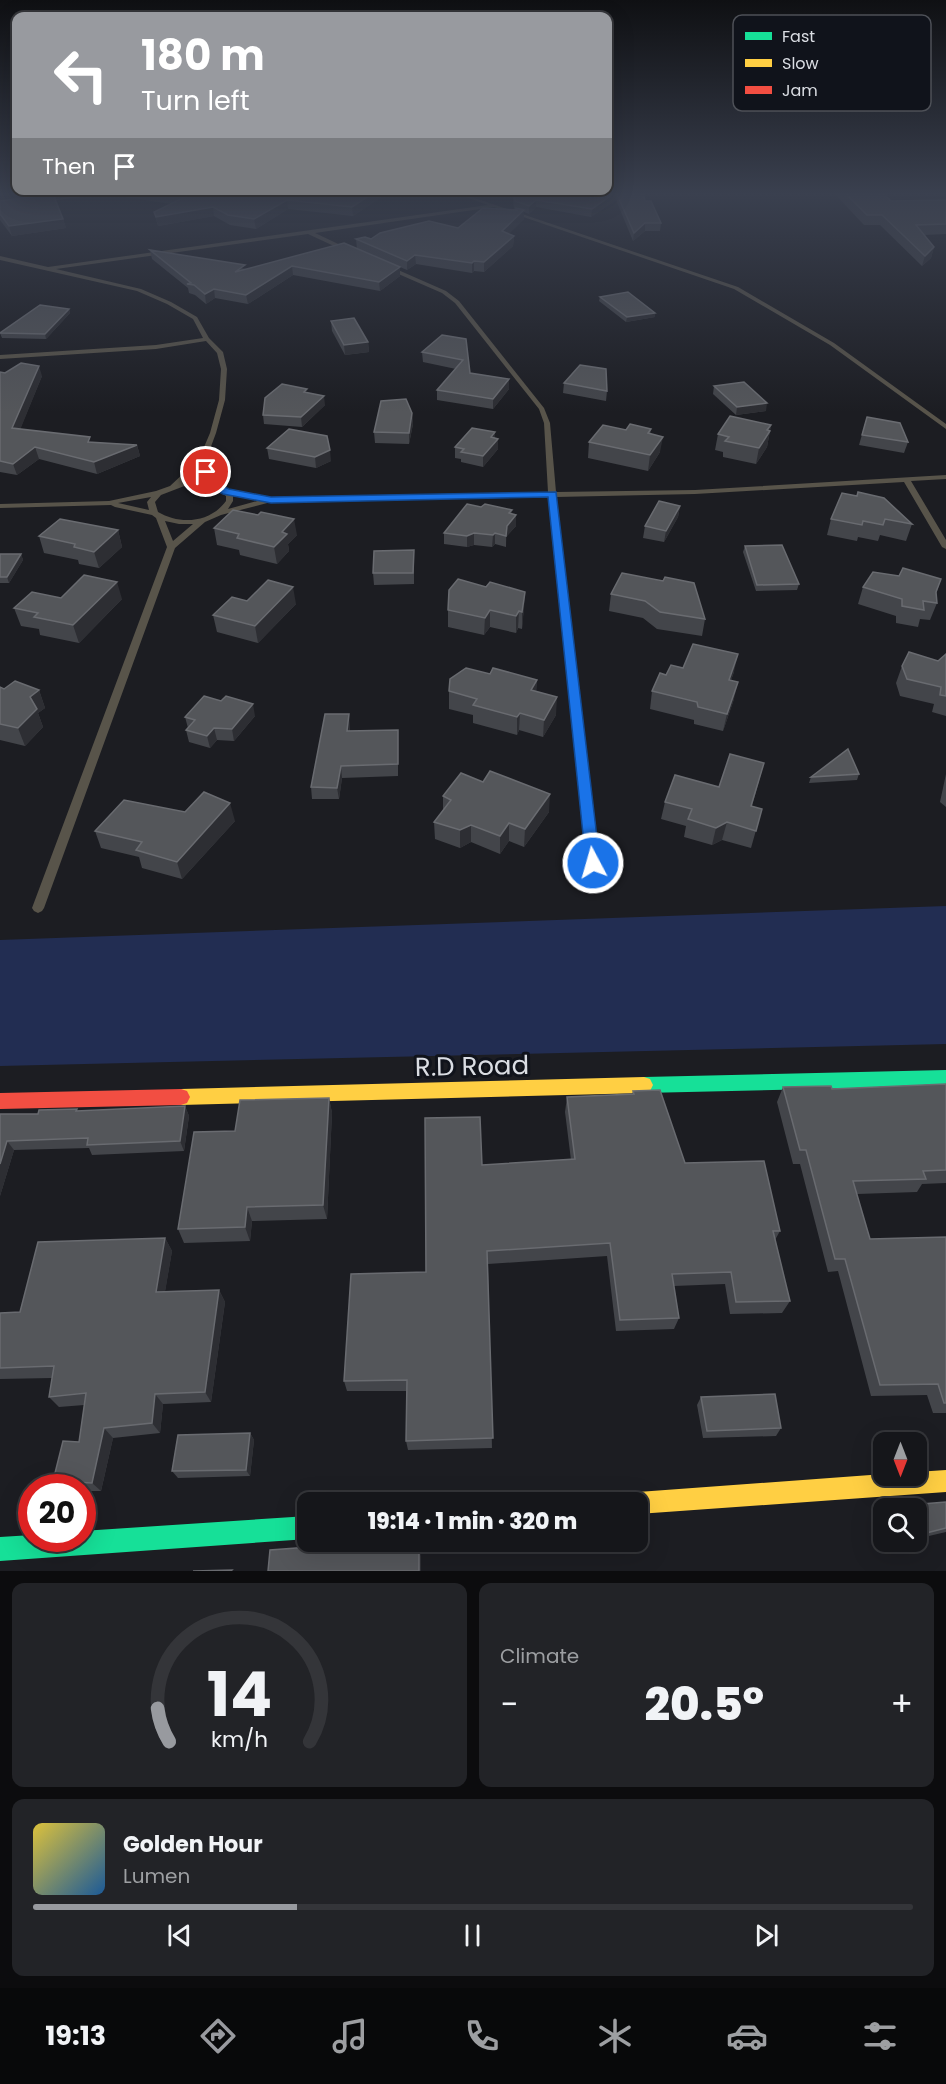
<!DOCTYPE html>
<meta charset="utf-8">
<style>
body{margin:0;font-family:Poppins,sans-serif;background:#222327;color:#f1f3f6;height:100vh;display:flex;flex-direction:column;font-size:22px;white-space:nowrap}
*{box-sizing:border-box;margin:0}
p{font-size:20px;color:#9d9fa2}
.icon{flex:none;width:33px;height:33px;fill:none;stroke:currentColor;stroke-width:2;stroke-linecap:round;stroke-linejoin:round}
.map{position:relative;height:1571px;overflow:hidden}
.side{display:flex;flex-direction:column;gap:12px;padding:12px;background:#0c0c0e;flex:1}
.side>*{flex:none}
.guide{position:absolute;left:12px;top:12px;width:600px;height:183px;border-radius:12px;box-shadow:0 6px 24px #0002,0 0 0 2px #343539;background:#989a9f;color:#fff;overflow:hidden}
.needle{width:39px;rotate:180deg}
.buttons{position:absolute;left:873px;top:1432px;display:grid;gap:12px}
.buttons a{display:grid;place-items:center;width:54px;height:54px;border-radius:12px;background:#15161a;box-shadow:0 6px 24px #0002,0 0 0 2px #343539;font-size:30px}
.speed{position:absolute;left:18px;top:1474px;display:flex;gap:12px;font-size:30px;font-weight:700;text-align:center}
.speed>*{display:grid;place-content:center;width:78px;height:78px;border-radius:50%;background:#15161a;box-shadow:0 6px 24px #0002,0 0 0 2px #343539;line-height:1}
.speed .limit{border:9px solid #d22;background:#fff;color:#111}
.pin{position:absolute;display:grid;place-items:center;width:51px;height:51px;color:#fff;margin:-26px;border:3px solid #fff;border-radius:50%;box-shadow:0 2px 6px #0007}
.me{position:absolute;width:66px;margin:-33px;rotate:354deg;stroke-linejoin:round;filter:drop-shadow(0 0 4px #0008)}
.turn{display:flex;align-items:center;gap:21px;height:126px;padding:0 30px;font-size:27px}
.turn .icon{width:78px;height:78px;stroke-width:2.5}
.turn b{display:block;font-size:42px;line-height:51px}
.then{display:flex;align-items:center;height:57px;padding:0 30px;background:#0003;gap:12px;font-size:22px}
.big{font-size:45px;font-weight:800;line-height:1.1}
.side .card{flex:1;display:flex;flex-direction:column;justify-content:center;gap:9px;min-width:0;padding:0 21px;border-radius:12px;background:#222327}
.side .dial{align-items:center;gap:0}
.dial svg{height:156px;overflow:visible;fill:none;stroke:#343539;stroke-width:7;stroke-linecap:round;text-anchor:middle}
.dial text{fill:#f1f3f6;stroke:none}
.song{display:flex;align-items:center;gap:18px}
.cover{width:72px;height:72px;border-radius:9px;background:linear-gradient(135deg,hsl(50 70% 55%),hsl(210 70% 35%))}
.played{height:6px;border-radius:3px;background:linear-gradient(90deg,#989a9f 30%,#343539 30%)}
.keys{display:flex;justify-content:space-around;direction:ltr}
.heat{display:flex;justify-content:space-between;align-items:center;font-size:33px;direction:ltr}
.side .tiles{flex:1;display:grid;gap:12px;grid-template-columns:1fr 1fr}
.card:last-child{grid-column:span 2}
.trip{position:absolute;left:297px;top:1492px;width:351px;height:60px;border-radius:12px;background:#15161a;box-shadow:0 6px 24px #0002,0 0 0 2px #343539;font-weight:800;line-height:60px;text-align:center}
.tabs{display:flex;height:96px;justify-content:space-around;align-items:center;background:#08090a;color:#9d9fa2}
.tabs .icon{width:42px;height:42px}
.tabs .selected{color:#989a9f}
.tabs b{font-size:27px;color:#f1f3f6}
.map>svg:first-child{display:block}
.green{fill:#222d52}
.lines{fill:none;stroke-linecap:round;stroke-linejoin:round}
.lane{fill:#58544a;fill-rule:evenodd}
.fast{fill:#16e098;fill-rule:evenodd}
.slow{fill:#ffcf43;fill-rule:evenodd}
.jam{fill:#f24e42;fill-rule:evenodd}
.wall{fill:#43454a}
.shaded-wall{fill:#2d2e33}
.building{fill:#54565a;stroke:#696b70;stroke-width:1.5}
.route{fill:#1a73e8;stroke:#114b97;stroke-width:1.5}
.labels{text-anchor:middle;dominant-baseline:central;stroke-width:6;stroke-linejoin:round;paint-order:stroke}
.near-street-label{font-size:26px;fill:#dadde3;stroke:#10131b}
.key{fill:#10131b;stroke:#4d5057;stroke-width:1.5}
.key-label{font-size:16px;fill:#dadde3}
</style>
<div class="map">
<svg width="946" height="1571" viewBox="0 0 946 1571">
<rect width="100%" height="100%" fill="#1c1d22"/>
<!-- green -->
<path class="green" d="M946 906V1044L0 1066V940Z"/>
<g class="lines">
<!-- lane -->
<g class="lane">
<path d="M108 192H119L42 202 40 201Z"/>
<path d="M452 192H457L738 287 834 343 946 424V429L830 345 734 289 494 207 315 233 351 250 349 253 308 234 56 269 141 289 171 302 197 317 209 338 223 352 227 369 225 400 216 433 206 460 214 484 229 490 271 498 548 492 544 423 539 409 455 303 442 293 387 269 389 266 446 291 459 301 544 408 550 423 556 492 695 490 946 475V479L911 481 946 540V549L942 547 904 482 695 494 556 497 599 863 597 866H589L587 863 549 497 271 502 221 515 205 522 175 548 44 908 42 911 38 913 34 911 32 908 167 547 156 518 152 515 115 507 111 505 0 508V504L109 501 156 491 170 486 199 459 210 433 219 400 221 369 217 353 206 341 156 349 0 359V355L156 345 203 338 193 319 167 304 137 291 0 260V256L48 267 488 205ZM200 466 206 482 183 481ZM187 485 215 489 226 496V501C210 523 180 525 158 512L155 502 161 495ZM233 496 261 500 228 509 233 501ZM151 497 147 502 149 510 118 503ZM165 521 179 524H193L173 541Z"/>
</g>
<!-- fast -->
<g class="fast">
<path d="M946 1070V1086L644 1093 638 1091 635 1085 638 1079 644 1077Z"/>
<path d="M308 1516V1539L0 1561V1537L32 1535V1539H82V1531Z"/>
</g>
<!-- slow -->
<g class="slow">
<path d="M644 1077 650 1079 653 1085 650 1091 644 1093 181 1105 175 1103 172 1097 175 1091 181 1089Z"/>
<path d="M946 1470V1492L638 1514V1503H627L630 1495 638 1492 884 1474V1476H916V1472Z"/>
</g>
<!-- jam -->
<path class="jam" d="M181 1089 187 1091 190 1097 187 1103 181 1105 0 1109V1093Z"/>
</g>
<!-- wall -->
<g class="wall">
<path d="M0 192 66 195 55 197 63 219 66 228 12 236 0 220Z"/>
<path d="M112 192H202L204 193H207L206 192H386V194L353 216 288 209 256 229 230 225 214 216 158 226 154 212 171 204 113 195Z"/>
<path d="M512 192H643L645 201 661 223 660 231H645L633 241 616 200 591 217 536 207 529 214 524 212V219L508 234 514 236 513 246 484 272 474 271 472 273 416 264 407 270 400 267V276L380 291 293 275 248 304 215 298 206 304 195 295 189 293 188 288 152 259 150 250 246 269 357 249 356 239H371L458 228 516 210 514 209Z"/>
<path d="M833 192H882L891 201 946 200V234L924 235 934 247 931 258 922 266 880 225H864Z"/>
<path d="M600 297 655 313V317L626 322 599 301Z"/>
<path d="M69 309 70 313 46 339 2 338 0 333Z"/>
<path d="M331 321 368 342 369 352 345 355 332 331Z"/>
<path d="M466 339 470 373 509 379V389L493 409 437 400V390L456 369 423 362 422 352Z"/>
<path d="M0 372 42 376 20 429 92 442 137 445 140 456 97 474 39 459 17 475 0 472Z"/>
<path d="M564 383 607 391 606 401 563 393Z"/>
<path d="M714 386 766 411 736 415 713 394Z"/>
<path d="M308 393 325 405 302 427 264 424 263 415Z"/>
<path d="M412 413 413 424 409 444 375 443 374 432Z"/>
<path d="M867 417 908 442 904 453 859 445Z"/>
<path d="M771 425 767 447 756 464 723 457V452L715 450 718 434Z"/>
<path d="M289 429 331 461 316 468 269 459 267 448Z"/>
<path d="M651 429 650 434 660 452 648 471 588 458 589 442 626 430Z"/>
<path d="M495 438 498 449 483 467 461 462V459L455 458V447Z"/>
<path d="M842 493 912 524 906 541 880 535 878 541 858 537 857 541 827 535 831 519Z"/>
<path d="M680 506 678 517 664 542 643 538 645 526Z"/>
<path d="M511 514 516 526 506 537V547L495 544 492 547 474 545 467 547 444 544V533Z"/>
<path d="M214 528 297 535 288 544 289 551 277 564 240 555 239 550 217 545Z"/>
<path d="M118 530 122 547 99 568 79 564 78 560 44 553 39 536Z"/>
<path d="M745 546 799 584 797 590 756 591 743 552Z"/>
<path d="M0 554H21L23 560 9 583H0Z"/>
<path d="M414 562V584L374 585 373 573Z"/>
<path d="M899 576 941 579 936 594 937 603 930 620 920 619 918 627 896 623V616L858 604 863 587Z"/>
<path d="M663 581 705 619 702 636 657 629 643 618 609 611 611 594Z"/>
<path d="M486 587 525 592 522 629 518 628 516 633 490 627 484 635 448 627V610Z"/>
<path d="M61 598 122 599 79 643 40 635 39 629 21 626 14 608Z"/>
<path d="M247 601 296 604 258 643 217 632 213 615Z"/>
<path d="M946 654V716L932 712 934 704 900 696 896 683 902 666 938 661Z"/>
<path d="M683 668 734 672 731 680 734 699 723 731 694 724V720L650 709 652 691 666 675Z"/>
<path d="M490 674 537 680 536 691 556 715 543 737 519 730 517 735 473 723V715L449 709V691Z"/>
<path d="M0 687 4 689 39 690 45 708 38 713 43 727 25 746 0 740Z"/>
<path d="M255 716 234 741 217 740 210 748 189 742 186 730 188 728 185 717Z"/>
<path d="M350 726V731L398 742V776L342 778 339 799H312L311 787Z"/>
<path d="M764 763 752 806 762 809 751 848 722 840 712 845 684 837 686 826 661 819 665 802 719 787Z"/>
<path d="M859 774 857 780 809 783 811 777Z"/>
<path d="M946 774V807L940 802Z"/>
<path d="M443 796 549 812 524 847 509 841 500 854 471 842 460 848 435 839 434 822 443 811Z"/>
<path d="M185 812 235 821 182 879 142 868 139 857 101 848 95 831Z"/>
<path d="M946 1084V1183L922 1184 917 1192 857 1194 870 1239 946 1237V1413H933L927 1395 871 1396 838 1271 828 1272 800 1164H793L777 1102 783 1087 832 1089Z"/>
<path d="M633 1091 685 1163 780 1231 775 1240 790 1301 782 1313 730 1314 725 1284 674 1286 679 1318 674 1329 616 1331 607 1256 488 1264 492 1448 408 1450 406 1441 407 1391H347L344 1381 426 1272 482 1165 571 1160 565 1112 567 1097 632 1095Z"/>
<path d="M329 1098 332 1113 327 1219 252 1221 250 1241 184 1243 178 1229 235 1131Z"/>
<path d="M185 1106 189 1116 184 1151 92 1155 89 1148 14 1150 0 1196V1114H38Z"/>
<path d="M165 1238 172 1251 165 1291 219 1290 225 1302 211 1402 163 1404 160 1433 113 1438 101 1491H82V1488H61L53 1481 79 1442 84 1405 59 1407 49 1397 52 1378 0 1379V1313L20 1312Z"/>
<path d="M701 1397 781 1428 776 1436 703 1438 697 1405Z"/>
<path d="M250 1433 254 1440 250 1476 178 1478 172 1471Z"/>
<path d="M946 1502V1532L916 1539V1509H905L910 1505Z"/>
</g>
<!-- shaded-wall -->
<g class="shaded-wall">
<path d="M20 192H73L66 195 0 204V194Z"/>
<path d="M375 192H386V194L353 216 352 207Z"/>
<path d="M616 192V200L591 217 592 209Z"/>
<path d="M287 200 288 209 256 229 254 219Z"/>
<path d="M536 200V207L529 214V206Z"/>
<path d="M213 207 214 216 158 226 156 217Z"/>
<path d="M524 210V219L502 241V231Z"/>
<path d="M63 219 66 228 12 236 9 226Z"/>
<path d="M645 223V231L633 241 634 233Z"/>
<path d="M514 236 513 246 484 272V262Z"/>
<path d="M934 247 931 258 922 266 925 256Z"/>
<path d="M415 255 416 264 407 270V261Z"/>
<path d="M474 261V271L472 273V263Z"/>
<path d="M292 266 293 275 248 304 246 295Z"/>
<path d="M400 267V276L380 291 379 282Z"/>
<path d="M214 289 215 298 206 304 205 294Z"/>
<path d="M69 309 70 313 46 339 45 334Z"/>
<path d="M655 313V317L626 322 627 317Z"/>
<path d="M368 342 369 352 345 355 344 345Z"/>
<path d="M39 366 42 376 16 440 12 428Z"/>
<path d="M509 379V389L493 409V399Z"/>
<path d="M324 396 325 405 302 427 301 417Z"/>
<path d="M767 403 766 411 736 415 737 407Z"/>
<path d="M412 413 413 424 409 444V433Z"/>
<path d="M771 425 767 447 756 464 759 448Z"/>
<path d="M495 432V442L498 439V449L483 467V456L491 437Z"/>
<path d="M663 437 660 452 648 471 650 455Z"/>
<path d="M137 445 140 456 97 474 94 462Z"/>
<path d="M35 447 39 459 17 475 13 464Z"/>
<path d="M330 450 331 461 316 468 315 457Z"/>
<path d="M680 506 678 517 664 542 666 531Z"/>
<path d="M512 510 511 521 516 515V526L506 537V547L507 526 509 513Z"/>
<path d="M294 519 297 535 288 544 289 551 277 564 274 547 282 532Z"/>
<path d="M118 530 122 547 99 568 94 552Z"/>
<path d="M474 533V545L467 547V536Z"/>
<path d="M495 533V544L492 547 493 535Z"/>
<path d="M21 554 23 560 9 583 7 577Z"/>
<path d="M117 582 122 599 79 643 73 625Z"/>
<path d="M293 587 296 604 258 643 255 626Z"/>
<path d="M525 592 524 609 522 629V612Z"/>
<path d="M490 610V627L484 635 485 618Z"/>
<path d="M519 611 518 628 516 633V616Z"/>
<path d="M738 654 734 672 725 697 729 680Z"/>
<path d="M537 680 536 698 531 690Z"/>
<path d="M738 682 734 699 723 731 727 714Z"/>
<path d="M39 690 45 708 38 713 43 727 25 746 18 728 30 697Z"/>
<path d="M557 697 556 715 543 737 544 720Z"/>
<path d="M253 704 255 716 234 741 232 729Z"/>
<path d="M520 713 519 730 517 735V717Z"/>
<path d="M349 714 350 726 349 743 347 731Z"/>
<path d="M214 728 217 740 210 748 207 736Z"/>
<path d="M341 766 342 778 339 799 337 788Z"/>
<path d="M550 794 549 812 524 847 525 829Z"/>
<path d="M230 803 235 821 182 879 177 862Z"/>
<path d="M727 822 722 840 712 845 716 828Z"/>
<path d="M509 823V841L500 854V836Z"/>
<path d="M471 825V842L460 848V830Z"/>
<path d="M329 1098 332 1113 327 1219 323 1205Z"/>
<path d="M185 1106 189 1116 184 1151 180 1141Z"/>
<path d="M7 1141 14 1150 0 1196V1164Z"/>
<path d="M247 1207 252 1221 250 1241 245 1227Z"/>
<path d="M165 1238 172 1251 163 1304 156 1292Z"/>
<path d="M219 1290 225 1302 211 1402 205 1392Z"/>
<path d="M155 1394 163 1404 160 1433 152 1423Z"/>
<path d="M104 1428 113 1438 101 1491 92 1483Z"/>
<path d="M250 1433 254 1440 250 1476 246 1470Z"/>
<path d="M419 1548 421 1556V1571H419Z"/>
</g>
<!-- building -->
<g class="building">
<path d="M0 192H20L0 194Z"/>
<path d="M150 192H202L204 193H211V192H375L352 207 287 200 254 219 228 215 213 207 156 217 154 212 185 197Z"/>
<path d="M513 192H643L645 201H651L661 223H645L634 233 616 192 592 209 536 200 529 206 515 201Z"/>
<path d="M844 192H882L891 201 946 200V224L916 225 934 247 925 256 882 215H867Z"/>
<path d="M53 194 63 219 9 226 0 214V201Z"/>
<path d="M483 208 517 210 516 208 524 210 502 231 514 236 484 262 474 261 472 263 415 255 407 261 356 239 365 237 371 239 380 233 429 221 458 228Z"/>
<path d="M344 243 400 267 379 282 292 266 246 295 214 289 205 294 194 285 187 284 191 283 150 250 245 265 235 272Z"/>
<path d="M628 292 655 313 627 317 600 297Z"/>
<path d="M40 305 69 309 45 334 0 333Z"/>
<path d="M354 318 368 342 344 345 331 321Z"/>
<path d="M442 335 466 339 470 373 509 379 493 399 437 390 463 360 422 352Z"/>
<path d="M21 363 39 366 12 428 90 437 88 442 137 445 94 462 35 447 13 464 0 461V372L5 373Z"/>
<path d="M580 365 606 369 607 391 564 383Z"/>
<path d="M744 382 767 403 737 407 714 386Z"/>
<path d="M282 384 307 389 304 392 324 396 301 417 263 415 265 398Z"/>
<path d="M406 399 412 413 409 433 374 432 381 401Z"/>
<path d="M730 416 771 425 767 430 770 431 759 448 725 441 729 437 718 434Z"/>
<path d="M867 417 900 423 908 442 862 435Z"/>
<path d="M630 424 651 429 648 433 663 437 650 455 589 442 603 425 626 430Z"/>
<path d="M472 428 495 432 491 437 498 439 483 456 461 452 464 449 455 447Z"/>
<path d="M289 429 327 436 330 450 315 457 267 448Z"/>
<path d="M858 492 884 498 912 524 885 519 883 525 863 521 862 525 831 519 842 493 857 496Z"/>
<path d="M659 501 680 506 666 531 645 526Z"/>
<path d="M467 504 481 507 485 504 512 510 509 513 516 515 507 526 506 536 495 533 493 535 474 533 467 536 444 533Z"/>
<path d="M233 510 258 515 261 512 294 519 282 532 287 534 274 547 237 538 239 534 214 528Z"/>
<path d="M60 519 118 530 94 552 74 547 75 544 39 536Z"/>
<path d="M782 545 799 584 757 585 745 546Z"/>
<path d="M414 550 413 573H373L374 551Z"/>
<path d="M0 554H21L7 577H0Z"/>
<path d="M903 568 941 579 936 592 937 603 923 601 924 610 902 606V599L863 587 873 572 899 576Z"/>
<path d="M622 573 663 581 665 577 694 583 705 619 660 612 645 601 611 594Z"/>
<path d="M84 575 117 582 73 625 34 617 38 613 14 608 32 592 61 598Z"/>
<path d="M458 579 486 587 490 582 525 592 522 612 519 611 516 616 490 610 485 618 448 610 449 590Z"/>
<path d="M268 580 293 587 255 626 213 615 232 597 247 601Z"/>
<path d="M693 644 738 654 729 680 738 682 727 714 698 707 697 702 652 691 660 673 666 675 671 665 683 668Z"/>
<path d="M909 652 938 661 946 654V696L940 695 941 687 907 679 902 666Z"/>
<path d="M466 668 490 674 493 668 537 680 531 690 557 697 544 720 520 713 517 717 473 705 477 699 449 691 450 679Z"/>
<path d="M15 681 39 690 30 697 37 709 18 728 0 724V687L4 689Z"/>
<path d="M204 696 221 701 226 696 253 704 232 729 214 728 207 736 186 730 195 720 185 717Z"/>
<path d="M325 714H349L347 731 398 730V764L341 766 337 788 311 787Z"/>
<path d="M848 749 859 774 811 777Z"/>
<path d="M730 754 764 763 751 806 762 809 756 831 727 822 716 828 688 819 692 809 665 802 675 775 719 787Z"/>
<path d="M490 771 550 794 525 829 509 823 500 836 471 825 460 830 434 822 451 800 443 796 461 773 483 782Z"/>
<path d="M204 792 230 803 177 862 136 850 142 842 95 831 124 800 185 812Z"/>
<path d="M946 1084V1170L923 1171 926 1179 853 1181 870 1239 946 1237V1403H944L938 1384 880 1385 845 1259H835L806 1150H800L783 1087 831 1086 832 1089Z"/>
<path d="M660 1090 685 1163 764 1161 780 1231H773L790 1301 736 1302 731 1272 672 1274 679 1318 620 1320 610 1243 487 1251 493 1438 406 1441 407 1380 344 1381 351 1274 426 1272 425 1118 480 1117 482 1165 575 1159 567 1097 634 1094 633 1091Z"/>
<path d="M329 1098 323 1205 247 1207 245 1227 178 1229 194 1132 235 1131 240 1100Z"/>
<path d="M185 1106 180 1141 87 1145 88 1138 7 1141 0 1164V1114H38L39 1110 77 1109 76 1111Z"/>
<path d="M165 1238 156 1292 219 1290 205 1392 155 1394 152 1423 104 1428 92 1483 53 1481 63 1441 79 1442 86 1393 49 1397 54 1366 0 1368V1313L20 1312 38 1242Z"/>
<path d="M775 1394 781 1428 707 1431 701 1397Z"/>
<path d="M250 1433 246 1470 172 1471 178 1435Z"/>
<path d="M946 1502V1528L922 1534 916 1520V1509H912L910 1505Z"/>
<path d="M336 1545V1552L419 1548V1571H268L270 1550Z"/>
<path d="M232 1570 231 1571H193Z"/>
</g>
<!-- sky -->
<linearGradient id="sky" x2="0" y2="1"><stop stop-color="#0f1013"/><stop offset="0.47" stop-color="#3a404f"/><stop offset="1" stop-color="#3a404f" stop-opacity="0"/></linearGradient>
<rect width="946" height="412" fill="url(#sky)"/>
<!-- route -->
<path class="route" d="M206 469 211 472 215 482 229 489 271 497 556 492 600 863 598 867H588L586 863 548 497 271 503 223 494 207 486 201 472Z"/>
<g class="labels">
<!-- near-street labels -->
<g class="near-street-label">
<text transform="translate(472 1066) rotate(-1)">R.D Road</text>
</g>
</g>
<!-- legend -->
<rect x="733" y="15" width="198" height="96" rx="9" class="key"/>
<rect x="745" y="32" width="27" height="8" fill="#16e098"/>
<rect x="745" y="59" width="27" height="8" fill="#ffcf43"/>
<rect x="745" y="86" width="27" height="8" fill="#f24e42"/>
<g class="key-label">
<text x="782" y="42">Fast</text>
<text x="782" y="69">Slow</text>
<text x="782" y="96">Jam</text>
</g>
</svg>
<div class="buttons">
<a><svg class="needle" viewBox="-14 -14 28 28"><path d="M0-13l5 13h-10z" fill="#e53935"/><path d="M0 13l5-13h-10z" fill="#9d9fa2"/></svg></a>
<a><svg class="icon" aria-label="search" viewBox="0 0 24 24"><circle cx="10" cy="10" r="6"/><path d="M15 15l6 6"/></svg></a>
</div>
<div class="speed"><div class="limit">20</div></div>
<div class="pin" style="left:206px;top:472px;background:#d93025"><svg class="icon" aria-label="arrive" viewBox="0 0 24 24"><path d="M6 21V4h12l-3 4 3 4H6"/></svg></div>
<svg class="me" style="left:593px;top:863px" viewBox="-20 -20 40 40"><circle r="17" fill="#1a73e8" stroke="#fff" stroke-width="3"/><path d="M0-11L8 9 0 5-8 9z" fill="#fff"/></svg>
<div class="trip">19:14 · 1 min · 320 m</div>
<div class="guide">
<div class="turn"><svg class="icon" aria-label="left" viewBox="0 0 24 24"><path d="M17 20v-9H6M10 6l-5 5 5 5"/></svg><div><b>180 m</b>Turn left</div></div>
<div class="then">Then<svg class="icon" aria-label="arrive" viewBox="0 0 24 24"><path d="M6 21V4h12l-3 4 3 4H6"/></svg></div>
</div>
</div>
<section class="side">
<div class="tiles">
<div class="card dial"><svg viewBox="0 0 100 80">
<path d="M14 69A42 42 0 1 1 86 69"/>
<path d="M14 69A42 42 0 0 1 8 52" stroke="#989a9f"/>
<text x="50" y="56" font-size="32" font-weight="700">14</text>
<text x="50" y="72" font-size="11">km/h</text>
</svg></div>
<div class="card"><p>Climate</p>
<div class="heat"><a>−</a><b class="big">20.5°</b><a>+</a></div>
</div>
<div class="card">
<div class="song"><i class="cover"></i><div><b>Golden Hour</b><p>Lumen</p></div></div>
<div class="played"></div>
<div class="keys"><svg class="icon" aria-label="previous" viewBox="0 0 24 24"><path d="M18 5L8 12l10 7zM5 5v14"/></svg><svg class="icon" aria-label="pause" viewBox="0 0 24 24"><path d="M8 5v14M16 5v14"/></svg><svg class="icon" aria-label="next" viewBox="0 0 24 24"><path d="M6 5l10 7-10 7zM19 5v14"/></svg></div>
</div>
</div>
</section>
<nav class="tabs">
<b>19:13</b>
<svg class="icon selected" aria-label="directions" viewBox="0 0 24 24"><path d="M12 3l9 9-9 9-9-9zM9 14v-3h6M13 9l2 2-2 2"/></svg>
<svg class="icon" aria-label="music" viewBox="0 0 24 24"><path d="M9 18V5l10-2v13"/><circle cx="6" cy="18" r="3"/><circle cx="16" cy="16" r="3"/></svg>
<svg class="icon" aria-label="phone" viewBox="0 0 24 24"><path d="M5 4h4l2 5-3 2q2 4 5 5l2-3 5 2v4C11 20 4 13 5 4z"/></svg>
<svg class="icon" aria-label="climate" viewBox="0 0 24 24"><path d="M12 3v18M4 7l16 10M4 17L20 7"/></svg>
<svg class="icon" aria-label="car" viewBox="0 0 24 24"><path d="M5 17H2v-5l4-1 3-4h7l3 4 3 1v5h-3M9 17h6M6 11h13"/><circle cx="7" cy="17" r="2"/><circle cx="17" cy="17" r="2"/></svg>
<svg class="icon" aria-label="filters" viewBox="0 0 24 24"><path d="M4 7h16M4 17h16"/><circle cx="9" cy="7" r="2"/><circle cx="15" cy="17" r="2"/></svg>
</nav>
